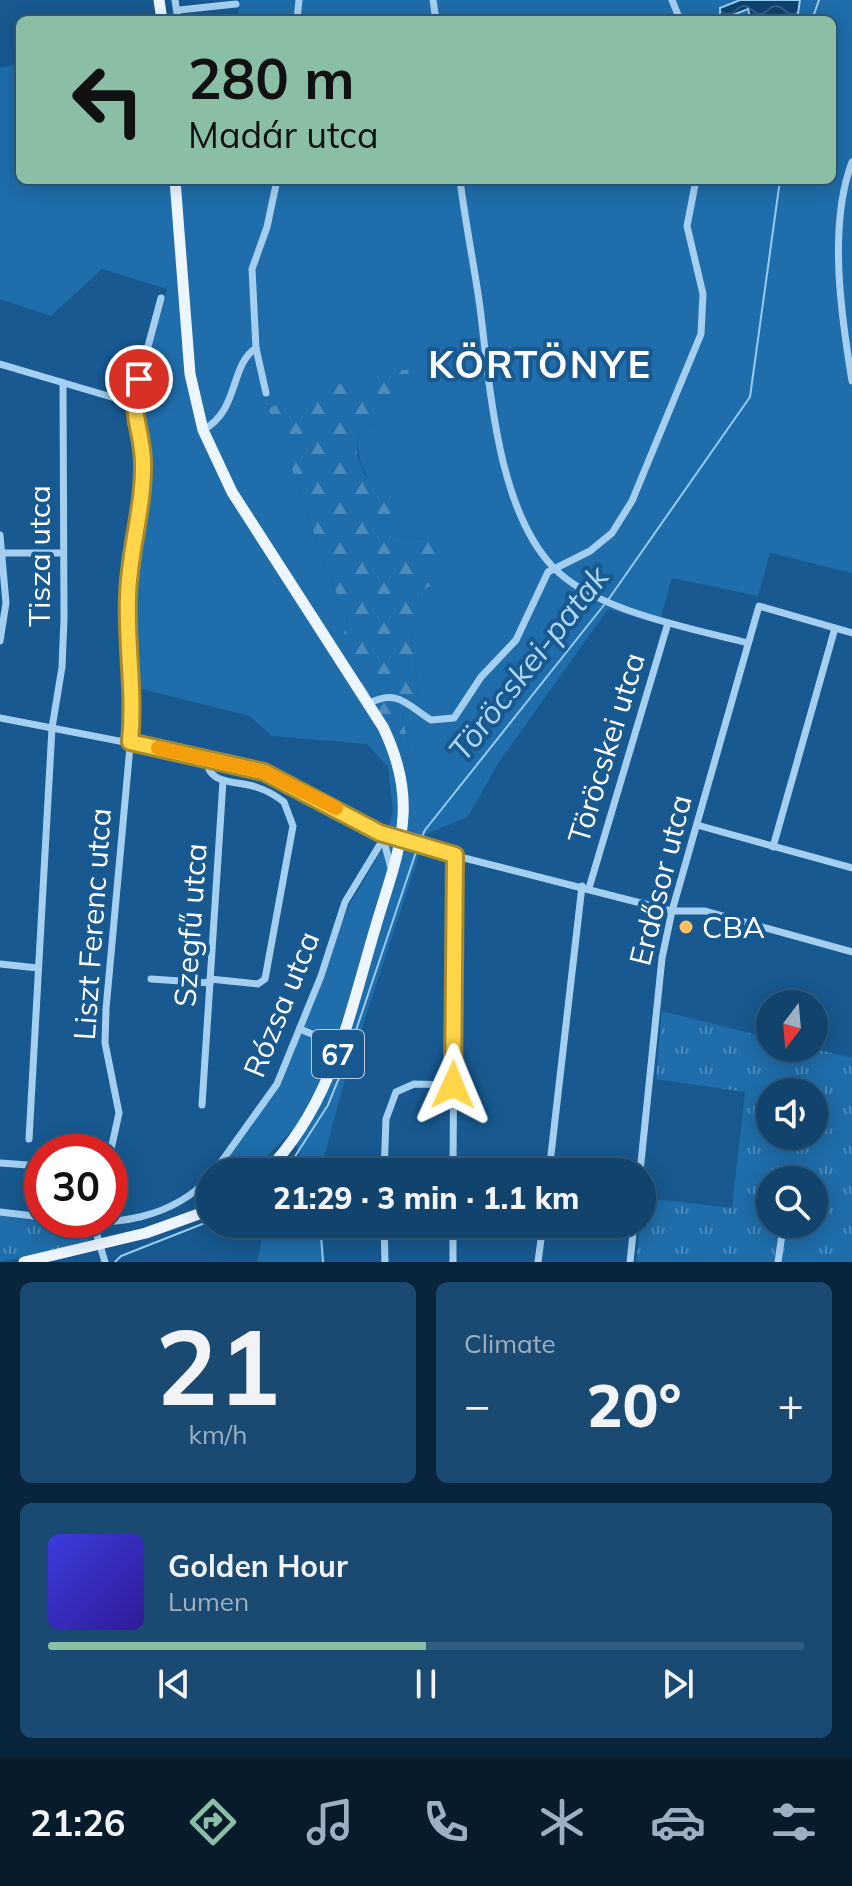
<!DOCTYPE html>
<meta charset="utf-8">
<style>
body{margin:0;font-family:Mulish,sans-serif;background:#1a4a72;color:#f1f3f6;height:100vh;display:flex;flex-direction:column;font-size:30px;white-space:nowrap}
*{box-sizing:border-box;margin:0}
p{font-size:26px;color:#9cb0c2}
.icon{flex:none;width:44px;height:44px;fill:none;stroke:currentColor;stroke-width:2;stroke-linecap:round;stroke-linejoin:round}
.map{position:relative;height:1262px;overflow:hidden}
.panel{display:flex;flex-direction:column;gap:20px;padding:20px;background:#09253b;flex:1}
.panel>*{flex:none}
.top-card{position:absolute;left:16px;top:16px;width:820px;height:168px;border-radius:12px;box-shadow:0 4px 20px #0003,0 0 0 2px #305c7f;background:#8abfa5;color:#111;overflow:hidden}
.needle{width:52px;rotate:196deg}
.fabs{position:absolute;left:756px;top:990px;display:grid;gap:16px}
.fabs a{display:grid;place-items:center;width:72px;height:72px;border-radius:50%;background:#11436c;box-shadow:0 4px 20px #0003,0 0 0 2px #305c7f;font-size:40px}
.speed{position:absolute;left:24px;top:1134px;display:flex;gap:16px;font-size:40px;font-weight:700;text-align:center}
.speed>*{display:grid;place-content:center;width:104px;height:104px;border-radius:50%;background:#11436c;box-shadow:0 4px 20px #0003,0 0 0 2px #305c7f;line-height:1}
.speed .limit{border:12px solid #d22;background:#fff;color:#111}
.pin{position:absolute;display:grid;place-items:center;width:68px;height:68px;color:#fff;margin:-34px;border:4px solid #fff;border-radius:50%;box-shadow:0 2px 8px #0007}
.me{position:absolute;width:88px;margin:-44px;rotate:1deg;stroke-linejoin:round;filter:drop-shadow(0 0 6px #0008)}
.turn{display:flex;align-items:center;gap:28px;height:168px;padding:0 40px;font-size:36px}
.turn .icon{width:104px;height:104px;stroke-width:2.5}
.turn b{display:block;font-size:56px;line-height:68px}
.big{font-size:60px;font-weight:800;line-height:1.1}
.panel .widget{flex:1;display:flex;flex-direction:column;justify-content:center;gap:12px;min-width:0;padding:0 28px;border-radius:12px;background:#1a4a72}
.panel .dial{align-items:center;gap:0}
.dial b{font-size:104px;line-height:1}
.song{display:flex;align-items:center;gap:24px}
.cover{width:96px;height:96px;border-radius:12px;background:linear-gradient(135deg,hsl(240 70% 55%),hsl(250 70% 35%))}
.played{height:8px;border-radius:4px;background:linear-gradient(90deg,#8abfa5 50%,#305c7f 50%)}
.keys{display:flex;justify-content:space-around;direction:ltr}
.heat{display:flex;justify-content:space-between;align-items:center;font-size:44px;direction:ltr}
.panel .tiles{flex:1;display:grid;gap:20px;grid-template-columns:1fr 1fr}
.widget:last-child{grid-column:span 2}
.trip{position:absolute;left:196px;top:1158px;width:460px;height:80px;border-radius:40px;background:#11436c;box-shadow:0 4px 20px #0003,0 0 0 2px #305c7f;font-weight:800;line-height:80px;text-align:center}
.dock{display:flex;height:128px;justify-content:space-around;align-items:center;background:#071b2b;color:#9cb0c2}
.dock .icon{width:56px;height:56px}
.dock .active{color:#8abfa5}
.dock b{font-size:36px;color:#f1f3f6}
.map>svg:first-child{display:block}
.green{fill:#1f6daa;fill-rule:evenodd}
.forest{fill:url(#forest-firs)}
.park{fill:url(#park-tufts);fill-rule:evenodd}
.water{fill:url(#water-waves);stroke:#97ccf3;stroke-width:2}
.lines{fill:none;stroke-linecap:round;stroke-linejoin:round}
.stream{stroke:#97ccf3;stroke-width:2}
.minor{stroke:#a4cff0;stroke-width:7}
.primary{stroke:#edf6ff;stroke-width:11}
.route-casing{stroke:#a68a30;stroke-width:20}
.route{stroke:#ffd54a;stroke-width:14}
.slow{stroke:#f59e0b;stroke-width:14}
.poi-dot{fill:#ffc063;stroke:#175990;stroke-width:3}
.labels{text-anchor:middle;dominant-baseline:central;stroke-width:8;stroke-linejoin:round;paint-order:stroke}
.shield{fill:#175990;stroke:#b9cdde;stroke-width:2}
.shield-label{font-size:28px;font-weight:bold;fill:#fff}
.street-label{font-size:30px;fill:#fff;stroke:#175990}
.poi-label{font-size:30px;fill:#fff;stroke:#175990;text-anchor:start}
.water-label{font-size:32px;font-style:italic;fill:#b0d8f7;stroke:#175990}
.district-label{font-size:38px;font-weight:bold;letter-spacing:2px;fill:#fff;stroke:#175990}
</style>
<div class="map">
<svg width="852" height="1262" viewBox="0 0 852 1262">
<defs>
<pattern id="forest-firs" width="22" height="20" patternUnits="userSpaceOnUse" patternTransform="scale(2)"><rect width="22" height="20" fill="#1f6daa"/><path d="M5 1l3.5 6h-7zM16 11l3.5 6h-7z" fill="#4c8abb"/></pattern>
<pattern id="park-tufts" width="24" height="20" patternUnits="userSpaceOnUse" patternTransform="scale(2)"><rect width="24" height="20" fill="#1f6daa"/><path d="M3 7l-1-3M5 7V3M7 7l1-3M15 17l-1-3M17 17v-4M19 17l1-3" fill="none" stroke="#4c8abb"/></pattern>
<pattern id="water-waves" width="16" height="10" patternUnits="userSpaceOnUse" patternTransform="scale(2)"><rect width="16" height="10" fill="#0f426d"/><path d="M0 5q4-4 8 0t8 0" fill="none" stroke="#335e83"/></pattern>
</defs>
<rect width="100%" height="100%" fill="#175990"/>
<!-- green -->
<g class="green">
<path d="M240 0H852V573L770 553 758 596 672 578 659 624 608 609 497 765 468 817 426 834 345 1079 320 1172H292L300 1158 292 1131 251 1172H211L275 1084 349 906 382 849 393 811 388 767 367 744 272 736 250 716 138 688 131 615 146 460 142 424 134 405 167 289 102 269 51 316 0 299V68L20 63V180H832V20H237ZM385 369 390 418 358 431C356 471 367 479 395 505L415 503 389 527 393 536 437 540 411 629 419 693 402 716 410 751 340 647 348 618C315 551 299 477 269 409Z"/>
<path d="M265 1224H322L325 1262H257Z"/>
</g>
<!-- forest -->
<path class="forest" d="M385 369 408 370 412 389 394 395 390 418 358 431 357 455 365 476H395V505L416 502 389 527 393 536 438 540 436 583 422 590 426 616 411 629 419 693 402 716 410 751 405 756 340 647 348 618C315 551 299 477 268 408Z"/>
<!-- park -->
<g class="park">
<path d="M662 1011 770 1038V1048H810L852 1058V1262H636L644 1198 732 1208 745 1092 656 1079ZM770 1092H814V1136H770ZM770 1180H814V1224H770Z"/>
<path d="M0 1214 86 1225 91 1236 88 1242 0 1262Z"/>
</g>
<!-- water -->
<path class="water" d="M740 0H800L797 20H751L748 9 720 20V8Z"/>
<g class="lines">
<!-- stream -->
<g class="stream">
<path d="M812 20 819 0"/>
<path d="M608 600 750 397 780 180"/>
<path d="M419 843 425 830 604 605"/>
<path d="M285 1172 328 1105 345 1063 417 849"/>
<path d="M320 1224 323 1262"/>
<path d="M115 1262 121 1256 210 1221"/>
</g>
<!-- minor -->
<g class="minor">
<path d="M175 0 178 20"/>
<path d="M433 0 436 20"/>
<path d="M672 0 680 20"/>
<path d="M179 10 236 4"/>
<path d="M297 20 299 0"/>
<path d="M852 162C828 225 841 315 852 381"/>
<path d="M460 180C465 220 473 260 479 300 490 381 495 504 552 566 594 611 690 628 748 643"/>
<path d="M256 348 266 393"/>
<path d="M0 364 115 398 132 406 143 461 141 509 128 593 134 703 106 1009 105 1043 119 1113 110 1154"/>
<path d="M132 406 161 298"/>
<path d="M203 430C240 410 229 366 256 348L252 269 267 227 277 180"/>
<path d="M0 535 6 603 0 641"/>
<path d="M0 553H63"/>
<path d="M368 704C398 688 407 705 431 720L454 718 481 677 516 640 548 572 590 551 612 533 632 501 701 334 703 294 687 226 696 180"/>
<path d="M0 718 243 765 286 781 380 833 409 844 672 911H705L852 952"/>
<path d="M206 757C207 786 235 780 256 787 266 790 275 795 284 802L293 826 265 979 258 984 210 979"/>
<path d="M697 825 852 868"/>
<path d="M382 834 391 868"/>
<path d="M773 847 835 628"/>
<path d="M589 888 668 623"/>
<path d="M0 964 38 968"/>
<path d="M151 979 210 983"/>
<path d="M300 1029 340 1046"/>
<path d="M202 1105 223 781"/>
<path d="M29 1139 52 728 62 667 64 619 63 383"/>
<path d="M0 1163 42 1166"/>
<path d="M214 1172 277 1084 321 976 345 902 379 846"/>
<path d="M384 1172 386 1119 396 1092 414 1084 453 1085"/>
<path d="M453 1172 455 855"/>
<path d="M549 1172 582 886"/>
<path d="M640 1172 662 958 672 911 759 606 852 633"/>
<path d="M0 1212 42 1217"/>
<path d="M62 1220C114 1227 173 1218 210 1177"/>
<path d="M93 1222 105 1262"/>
<path d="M384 1224 385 1262"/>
<path d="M453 1262V1224"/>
<path d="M538 1262 543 1224"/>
<path d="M630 1262 634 1224"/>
<path d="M778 1262 783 1228"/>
</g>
<!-- primary -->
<g class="primary">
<path d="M159 0 162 20"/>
<path d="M175 180 190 374 203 430 232 492 383 727C397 756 405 784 403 816 401 854 385 893 375 929 349 1016 332 1105 266 1172"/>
<path d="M24 1262 146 1233 210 1210"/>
</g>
</g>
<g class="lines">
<defs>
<path id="route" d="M139 379C129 416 142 427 143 462 144 508 129 551 128 596 126 645 135 693 130 742L264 772 380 833 455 855 453 1085"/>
</defs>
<!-- route casing -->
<use href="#route" class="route-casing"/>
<!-- route -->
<use href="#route" class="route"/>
<!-- slow -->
<path class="slow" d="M158 748 264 772 336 808"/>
</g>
<!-- markers -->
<circle class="poi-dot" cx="686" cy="927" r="8"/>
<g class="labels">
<!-- shield labels -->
<rect class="shield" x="312" y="1030" width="52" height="48" rx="6"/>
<g class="shield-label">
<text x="338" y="1054">67</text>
</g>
<!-- street labels -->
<g class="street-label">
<text transform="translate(39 556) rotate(-90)">Tisza utca</text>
<text transform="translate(606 748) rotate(-73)">Töröcskei utca</text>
<text transform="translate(660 880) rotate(-76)">Erdősor utca</text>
<text transform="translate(92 924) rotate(-86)">Liszt Ferenc utca</text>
<text transform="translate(190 925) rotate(-86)">Szegfű utca</text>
<text transform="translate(281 1004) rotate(-68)">Rózsa utca</text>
</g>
<!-- poi labels -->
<g class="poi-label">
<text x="702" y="927">CBA</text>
</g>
<!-- water labels -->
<g class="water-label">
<text transform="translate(528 663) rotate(-52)">Töröcskei-patak</text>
</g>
<!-- district labels -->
<g class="district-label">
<text x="540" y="364">KÖRTÖNYE</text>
</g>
</g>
</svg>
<div class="fabs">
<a><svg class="needle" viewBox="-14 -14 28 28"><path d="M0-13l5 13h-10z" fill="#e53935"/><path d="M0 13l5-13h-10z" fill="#9cb0c2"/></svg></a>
<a><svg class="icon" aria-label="sound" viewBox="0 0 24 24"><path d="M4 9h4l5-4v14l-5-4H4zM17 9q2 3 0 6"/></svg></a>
<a><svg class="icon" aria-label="search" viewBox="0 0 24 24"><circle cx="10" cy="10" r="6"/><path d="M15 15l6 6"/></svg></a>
</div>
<div class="speed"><div class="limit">30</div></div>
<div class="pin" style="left:139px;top:379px;background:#d93025"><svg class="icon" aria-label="arrive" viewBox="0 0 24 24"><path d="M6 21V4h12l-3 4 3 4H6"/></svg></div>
<svg class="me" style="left:453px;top:1085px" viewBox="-20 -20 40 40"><path d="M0-17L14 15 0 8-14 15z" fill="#ffd54a" stroke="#fff" stroke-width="4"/></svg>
<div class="trip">21:29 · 3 min · 1.1 km</div>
<div class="top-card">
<div class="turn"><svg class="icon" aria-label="left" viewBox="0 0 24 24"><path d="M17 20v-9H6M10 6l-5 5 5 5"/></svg><div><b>280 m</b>Madár utca</div></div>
</div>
</div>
<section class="panel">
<div class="tiles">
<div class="widget dial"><b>21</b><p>km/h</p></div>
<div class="widget"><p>Climate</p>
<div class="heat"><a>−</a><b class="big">20°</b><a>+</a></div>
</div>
<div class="widget">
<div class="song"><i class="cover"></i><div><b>Golden Hour</b><p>Lumen</p></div></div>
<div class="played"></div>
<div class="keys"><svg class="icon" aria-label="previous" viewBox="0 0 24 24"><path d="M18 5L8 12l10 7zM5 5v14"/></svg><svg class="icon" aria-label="pause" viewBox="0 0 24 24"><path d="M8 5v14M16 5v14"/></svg><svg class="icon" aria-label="next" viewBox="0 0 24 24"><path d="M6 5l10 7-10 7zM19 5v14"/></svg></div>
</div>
</div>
</section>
<nav class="dock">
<b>21:26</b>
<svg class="icon active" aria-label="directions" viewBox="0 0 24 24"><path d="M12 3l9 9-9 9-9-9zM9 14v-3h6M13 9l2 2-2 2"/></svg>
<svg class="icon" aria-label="music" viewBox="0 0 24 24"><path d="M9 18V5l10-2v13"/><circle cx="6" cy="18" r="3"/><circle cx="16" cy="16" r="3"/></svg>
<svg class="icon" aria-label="phone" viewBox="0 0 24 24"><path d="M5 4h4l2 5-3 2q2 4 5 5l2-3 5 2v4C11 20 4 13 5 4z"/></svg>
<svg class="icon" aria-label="climate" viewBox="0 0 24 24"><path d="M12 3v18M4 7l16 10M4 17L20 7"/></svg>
<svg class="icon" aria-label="car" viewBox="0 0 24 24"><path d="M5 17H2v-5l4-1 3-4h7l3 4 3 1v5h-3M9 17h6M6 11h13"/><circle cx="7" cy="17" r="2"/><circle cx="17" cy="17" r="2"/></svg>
<svg class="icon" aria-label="filters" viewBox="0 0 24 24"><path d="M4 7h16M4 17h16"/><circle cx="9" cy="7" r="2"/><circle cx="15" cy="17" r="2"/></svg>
</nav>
